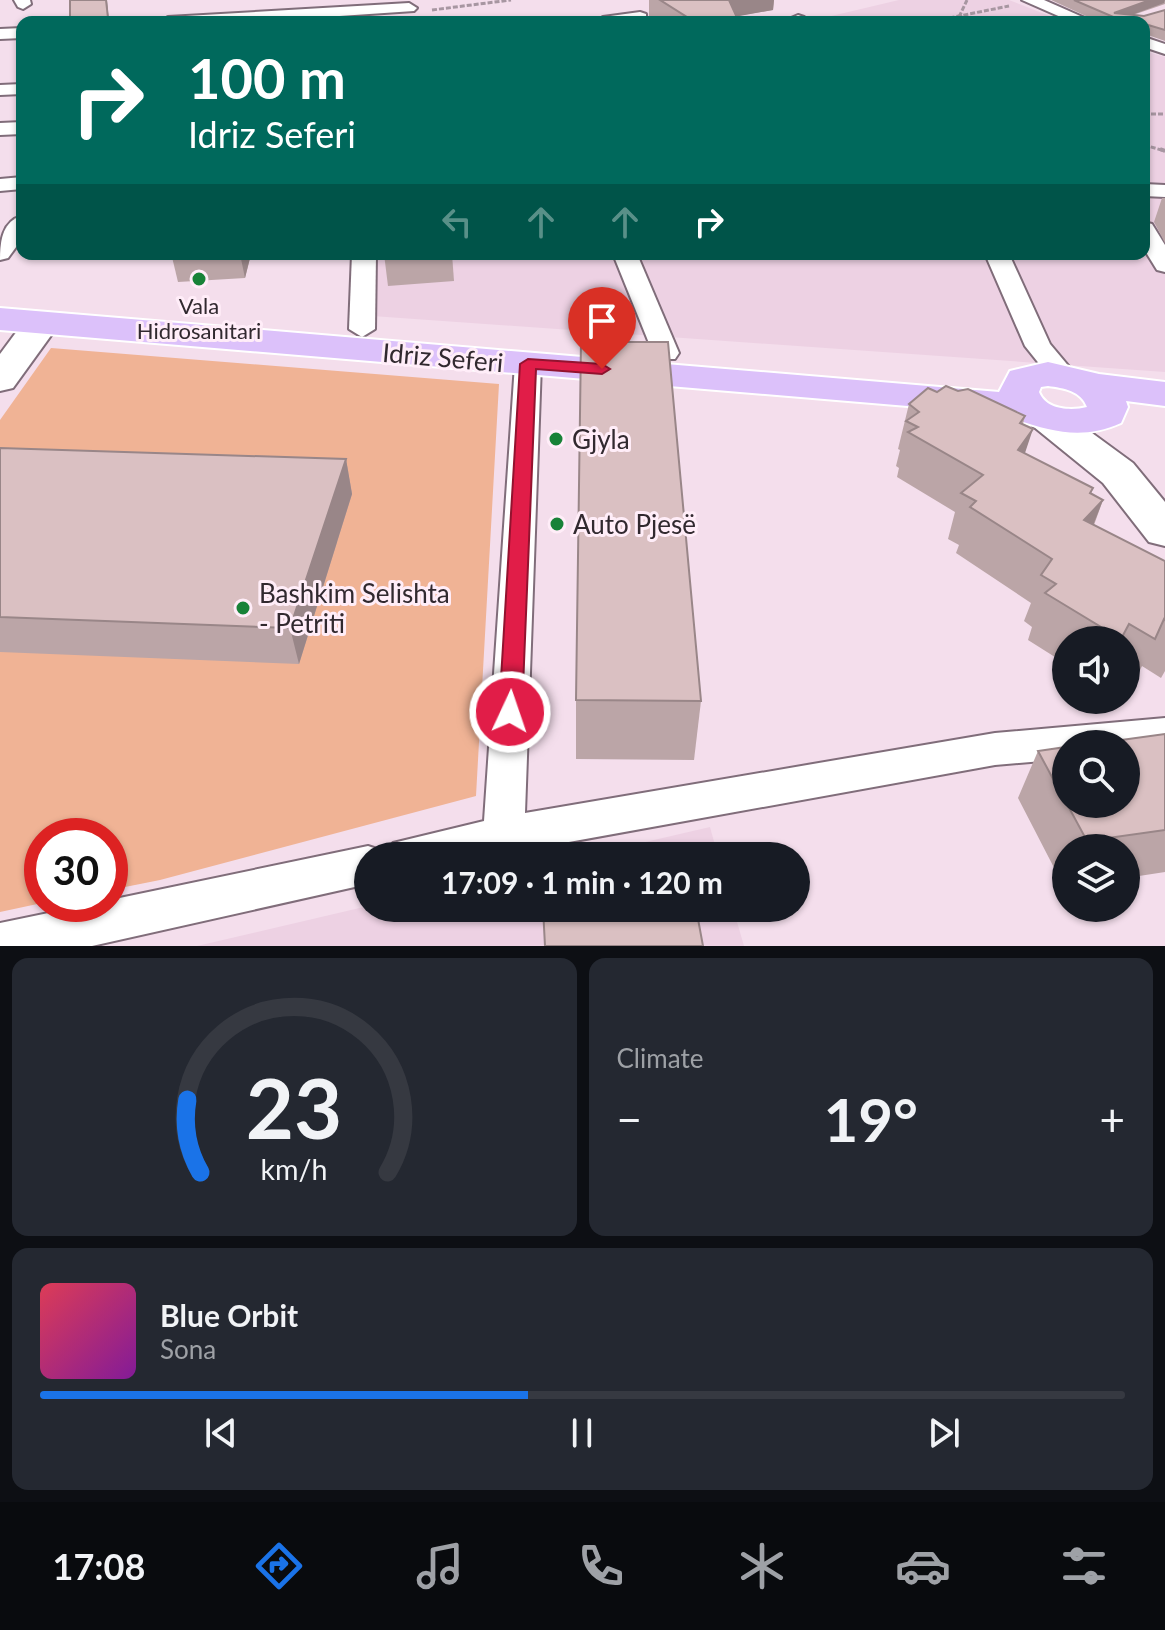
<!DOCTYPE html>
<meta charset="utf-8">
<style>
body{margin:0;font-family:Lato,sans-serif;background:#242831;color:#f1f3f6;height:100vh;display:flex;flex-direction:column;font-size:30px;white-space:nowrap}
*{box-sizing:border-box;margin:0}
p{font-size:26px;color:#9ea1a6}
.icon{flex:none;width:44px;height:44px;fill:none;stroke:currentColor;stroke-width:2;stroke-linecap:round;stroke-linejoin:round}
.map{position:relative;height:946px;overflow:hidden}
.side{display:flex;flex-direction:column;gap:12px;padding:12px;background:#0d0f14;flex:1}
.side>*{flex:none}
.banner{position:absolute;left:16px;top:16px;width:1134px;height:244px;border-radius:16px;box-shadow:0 2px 6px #0004;background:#00695c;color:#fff;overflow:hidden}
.buttons{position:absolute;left:1052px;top:626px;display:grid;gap:16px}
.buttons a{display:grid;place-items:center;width:88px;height:88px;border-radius:50%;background:#171b24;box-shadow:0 2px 6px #0004;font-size:40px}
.speed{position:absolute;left:24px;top:818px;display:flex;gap:16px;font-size:40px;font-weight:700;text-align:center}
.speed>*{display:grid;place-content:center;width:104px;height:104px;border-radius:50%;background:#171b24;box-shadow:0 2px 6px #0004;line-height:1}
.speed .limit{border:12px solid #d22;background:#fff;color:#111}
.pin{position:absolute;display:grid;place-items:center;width:68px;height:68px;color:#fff;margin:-82px -34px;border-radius:50% 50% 50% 0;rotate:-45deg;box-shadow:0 0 8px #0007}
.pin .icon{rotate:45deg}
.me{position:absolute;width:88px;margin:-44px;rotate:3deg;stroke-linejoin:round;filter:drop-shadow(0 0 6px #0008)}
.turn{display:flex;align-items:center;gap:28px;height:168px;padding:0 40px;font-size:36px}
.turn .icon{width:104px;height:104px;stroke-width:2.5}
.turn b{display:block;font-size:56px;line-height:68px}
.lanes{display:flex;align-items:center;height:76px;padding:0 40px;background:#0003;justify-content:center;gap:40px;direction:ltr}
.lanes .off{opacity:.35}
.big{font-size:60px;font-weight:700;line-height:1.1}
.side .widget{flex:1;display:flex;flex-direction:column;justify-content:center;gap:12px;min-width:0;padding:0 28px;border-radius:16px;background:#242831}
.side .dial{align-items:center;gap:0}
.dial svg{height:208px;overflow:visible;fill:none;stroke:#363941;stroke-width:7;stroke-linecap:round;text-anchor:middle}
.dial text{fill:#f1f3f6;stroke:none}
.song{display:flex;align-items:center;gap:24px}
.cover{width:96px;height:96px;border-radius:12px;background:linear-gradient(135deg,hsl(350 70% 55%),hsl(290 70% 35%))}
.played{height:8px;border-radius:4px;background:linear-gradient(90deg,#1a73e8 45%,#363941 45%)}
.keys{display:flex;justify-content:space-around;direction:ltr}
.heat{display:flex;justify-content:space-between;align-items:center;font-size:44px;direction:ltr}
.side .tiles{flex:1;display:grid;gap:12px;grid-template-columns:1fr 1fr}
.widget:last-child{grid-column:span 2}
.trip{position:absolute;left:354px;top:842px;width:456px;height:80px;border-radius:40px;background:#171b24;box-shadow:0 2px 6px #0004;font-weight:700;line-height:80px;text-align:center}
.menu{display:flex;height:128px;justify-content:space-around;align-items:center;background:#090b0e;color:#9ea1a6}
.menu .icon{width:56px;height:56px}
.menu .selected{color:#1a73e8}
.menu b{font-size:36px;color:#f1f3f6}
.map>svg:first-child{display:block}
.built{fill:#edd1e3}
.green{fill:#f0b395}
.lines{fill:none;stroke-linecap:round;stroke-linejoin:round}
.street-casing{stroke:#806d7a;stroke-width:4}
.secondary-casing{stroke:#806d7a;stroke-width:4}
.primary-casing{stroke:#fff;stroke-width:4}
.path-far1{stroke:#a796a1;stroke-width:3;stroke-dasharray:5 2;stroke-linecap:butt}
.path{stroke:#a796a1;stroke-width:4;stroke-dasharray:6 3;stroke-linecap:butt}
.street{fill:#fff;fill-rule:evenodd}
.secondary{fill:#fff;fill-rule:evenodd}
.primary{fill:#dcc1fa;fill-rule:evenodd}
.wall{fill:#bba5a7}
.shaded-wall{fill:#998688}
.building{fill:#dac0c2;stroke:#998688;stroke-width:2}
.route{fill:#e11d48;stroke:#92132f;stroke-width:2}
.poi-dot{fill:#188238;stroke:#ffedf8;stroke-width:3}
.labels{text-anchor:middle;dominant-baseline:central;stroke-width:6;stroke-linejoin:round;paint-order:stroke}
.far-poi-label{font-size:22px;fill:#31292f;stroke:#ffedf8}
.street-label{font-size:26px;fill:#31292f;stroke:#ffedf8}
.poi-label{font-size:26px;fill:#31292f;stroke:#ffedf8;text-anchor:start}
</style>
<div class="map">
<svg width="1165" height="946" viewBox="0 0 1165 946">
<rect width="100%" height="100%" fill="#f4deec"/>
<!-- built -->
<g class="built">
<path d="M899 0H1009L1065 22H806Z"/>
<path d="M1144 51 1165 57V372L372 316 371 254H1144Z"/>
<path d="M710 827 718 856H585Z"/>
<path d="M368 906 733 908 744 946H197Z"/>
</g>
<!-- green -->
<path class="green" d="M51 348 499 384 476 796 160 880 110 890V836H42V903L0 912V420Z"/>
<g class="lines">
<defs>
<g id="street">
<path d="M14 0H30L31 4 23 9 18 7Z"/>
<path d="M1022 0H1044L1094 22H1072Z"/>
<path d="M409 3 417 8 414 11 249 22H160L168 17Z"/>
<path d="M640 12 646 14V20L595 22 603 17Z"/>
<path d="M798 15 804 17 805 22H782Z"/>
<path d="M22 28V38L0 39V29Z"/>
<path d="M1144 37 1165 44V54L1144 47Z"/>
<path d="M22 84V94L0 95V85Z"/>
<path d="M22 122V134L0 135V123Z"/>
<path d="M22 177V189L0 191V179Z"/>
<path d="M1144 184 1165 185V197L1144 196Z"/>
<path d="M22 216V239L8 258 0 260C0 242 2 221 22 216Z"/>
<path d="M1144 222 1152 224 1165 245V272L1157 270 1144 249Z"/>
<path d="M352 254H376L375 329 362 337 349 329Z"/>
<path d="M613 254H637L679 353 675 359H657L653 353Z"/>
<path d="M985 254H1009L1050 344 1076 375 1073 381H1053L1025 346Z"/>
<path d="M528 356 537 358 541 364 525 813 995 733 1165 718V750L1126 753V744H1066V759L995 765 492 856H387L393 843 484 821 515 364 519 358Z"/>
<path d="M368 846 383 851 385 856H368V884L92 946H0V923L92 904H110V900Z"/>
</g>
<g id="secondary">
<path d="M42 312 55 315 60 323 13 388 0 391V354L29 315Z"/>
<path d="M1048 407 1062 411 1133 463 1165 502V546L1149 542 1103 483 1034 427 1028 419 1034 411Z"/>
</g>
<path id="primary" d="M0 308 999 392 1010 371 1048 362 1099 374 1165 382V406L1126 401 1128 407 1121 423C1083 440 1054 432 1017 420 1002 414 983 414 967 411L0 330ZM1048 386C1064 388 1081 391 1087 407 1071 411 1046 410 1039 392L1041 387Z"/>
</defs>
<!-- street casing -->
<use href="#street" class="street-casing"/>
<!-- secondary casing -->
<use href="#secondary" class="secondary-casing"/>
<!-- primary casing -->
<use href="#primary" class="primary-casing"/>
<!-- path-far1 -->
<g class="path-far1">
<path d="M432 10 511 0"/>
<path d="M929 22 1009 6"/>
<path d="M966 22 960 15 967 0"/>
<path d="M1144 114H1165"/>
<path d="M1144 145 1165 151"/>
</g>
<!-- path -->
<path class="path" d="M1160 149 1165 151"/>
<!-- street -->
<use href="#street" class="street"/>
<!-- secondary -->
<use href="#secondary" class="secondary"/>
<!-- primary -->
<use href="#primary" class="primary"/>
</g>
<!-- wall -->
<g class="wall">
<path d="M649 0H774L773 10 736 16 739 22H651L649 21Z"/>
<path d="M1051 0H1165V4L1133 15 1144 16 1165 10V41L1145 34 1144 22H1099Z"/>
<path d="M1162 198H1165V243L1154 222Z"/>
<path d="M173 254H251L245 278 178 282 172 257Z"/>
<path d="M384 254H452L454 281 388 286Z"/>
<path d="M937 392 1025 416 1023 424 1025 454 1093 488 1091 494 1103 500 1094 525 1165 561V671L1161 678 1142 666 1132 686 1126 682V640H1066V664L1028 640 1032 627 1024 621 1031 603 956 553 959 545 948 539 955 512 897 477 899 468 896 466 900 450 898 449 909 404Z"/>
<path d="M0 448 346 459 352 494 299 664 0 652Z"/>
<path d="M576 700 701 701 694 760 576 759Z"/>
<path d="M1165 734V872L1126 878V848H1066V886L1064 887 1018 798 1038 751 1066 747V804H1126Z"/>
</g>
<!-- shaded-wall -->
<g class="shaded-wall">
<path d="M106 0H107L109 22H71L70 21Z"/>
<path d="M724 0H774L773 10 723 19Z"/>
<path d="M1150 0H1165L1164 3 1118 20 1114 13Z"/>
<path d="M240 254H251L245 278Z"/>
<path d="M1033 429 1018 474V450Z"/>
<path d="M346 459 352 494 299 664 290 628Z"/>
<path d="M1103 500 1085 546 1084 520Z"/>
</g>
<!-- building -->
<g class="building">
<path d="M70 0H106L108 18 70 21Z"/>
<path d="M660 0H729L739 22H695Z"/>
<path d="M1074 0H1150L1114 13 1144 16 1165 10V30L1148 25 1144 29V22H1125Z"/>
<path d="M173 254H222L172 257Z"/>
<path d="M581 342H668L701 701 576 700Z"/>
<path d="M946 386 958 391 968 389 1025 416 1020 423 1033 429 1018 450 1093 488 1090 493 1103 500 1084 520 1165 561V620L1164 619 1155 639 1129 624 1121 639 1045 593 1056 584 1041 575 1052 559 970 507 976 501 961 493 983 475 908 432 918 427 906 421 919 412 909 404 928 388 937 392Z"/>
<path d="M0 448 346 459 290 628 0 617Z"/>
<path d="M1165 734V830L1087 841 1067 804H1126V744H1092Z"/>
<path d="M1066 747V803L1038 751Z"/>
<path d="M685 845 687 856H541Z"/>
<path d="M543 908H696L703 946H545Z"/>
</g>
<!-- route -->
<path class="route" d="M528 359 602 364 610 369 602 374 536 369 522 712 518 719H502L499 712 520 364Z"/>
<!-- markers -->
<g class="poi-dot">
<circle cx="199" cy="279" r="8"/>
<circle cx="556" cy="439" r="8"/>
<circle cx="557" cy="524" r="8"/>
<circle cx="243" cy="608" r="8"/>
</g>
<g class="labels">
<!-- far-poi labels -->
<g class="far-poi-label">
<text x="199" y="305">Vala<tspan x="199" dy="25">Hidrosanitari</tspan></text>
</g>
<!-- street labels -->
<g class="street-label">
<text transform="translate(443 357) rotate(5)">Idriz Seferi</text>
</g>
<!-- poi labels -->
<g class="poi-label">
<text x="572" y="439">Gjyla</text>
<text x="573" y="524">Auto Pjesë</text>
<text x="259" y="593">Bashkim Selishta<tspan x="259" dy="30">- Petriti</tspan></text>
</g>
</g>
</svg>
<div class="buttons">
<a><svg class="icon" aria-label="sound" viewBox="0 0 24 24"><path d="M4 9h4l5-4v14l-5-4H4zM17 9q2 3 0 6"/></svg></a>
<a><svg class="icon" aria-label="search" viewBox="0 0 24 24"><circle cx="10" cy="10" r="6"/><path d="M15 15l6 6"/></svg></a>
<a><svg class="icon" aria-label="layers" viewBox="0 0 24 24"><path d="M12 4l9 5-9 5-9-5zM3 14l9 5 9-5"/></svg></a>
</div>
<div class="speed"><div class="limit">30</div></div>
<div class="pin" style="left:602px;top:369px;background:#d93025"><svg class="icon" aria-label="arrive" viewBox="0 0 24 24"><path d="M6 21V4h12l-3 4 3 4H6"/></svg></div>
<svg class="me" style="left:510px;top:712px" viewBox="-20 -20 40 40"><circle r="17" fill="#e11d48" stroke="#fff" stroke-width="3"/><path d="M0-11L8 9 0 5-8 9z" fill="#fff"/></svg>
<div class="trip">17:09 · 1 min · 120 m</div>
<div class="banner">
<div class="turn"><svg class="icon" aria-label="right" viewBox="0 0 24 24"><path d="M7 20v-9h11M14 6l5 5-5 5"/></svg><div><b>100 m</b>Idriz Seferi</div></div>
<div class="lanes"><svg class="icon off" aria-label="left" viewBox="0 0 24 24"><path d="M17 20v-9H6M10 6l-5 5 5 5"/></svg><svg class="icon off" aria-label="ahead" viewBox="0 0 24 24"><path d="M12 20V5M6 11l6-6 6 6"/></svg><svg class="icon off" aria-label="ahead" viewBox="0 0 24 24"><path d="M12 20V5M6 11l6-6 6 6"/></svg><svg class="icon" aria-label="right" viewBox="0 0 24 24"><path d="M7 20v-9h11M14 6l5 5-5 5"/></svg></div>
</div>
</div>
<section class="side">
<div class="tiles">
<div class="widget dial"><svg viewBox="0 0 100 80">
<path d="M14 69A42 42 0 1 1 86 69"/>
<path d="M14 69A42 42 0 0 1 9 41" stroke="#1a73e8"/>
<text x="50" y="56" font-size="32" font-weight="700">23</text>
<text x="50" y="72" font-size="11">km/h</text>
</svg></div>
<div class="widget"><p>Climate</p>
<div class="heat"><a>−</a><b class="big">19°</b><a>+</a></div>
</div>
<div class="widget">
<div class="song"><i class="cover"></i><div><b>Blue Orbit</b><p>Sona</p></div></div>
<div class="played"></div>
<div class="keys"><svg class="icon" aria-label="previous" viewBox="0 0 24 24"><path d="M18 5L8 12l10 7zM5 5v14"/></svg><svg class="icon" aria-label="pause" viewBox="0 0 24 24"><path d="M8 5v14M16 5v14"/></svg><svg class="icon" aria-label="next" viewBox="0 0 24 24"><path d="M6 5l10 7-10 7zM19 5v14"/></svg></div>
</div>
</div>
</section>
<nav class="menu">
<b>17:08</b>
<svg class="icon selected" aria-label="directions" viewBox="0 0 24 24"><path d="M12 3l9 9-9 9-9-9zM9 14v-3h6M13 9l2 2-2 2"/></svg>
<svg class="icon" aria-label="music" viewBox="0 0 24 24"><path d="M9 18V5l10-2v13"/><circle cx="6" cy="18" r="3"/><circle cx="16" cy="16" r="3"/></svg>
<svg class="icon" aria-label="phone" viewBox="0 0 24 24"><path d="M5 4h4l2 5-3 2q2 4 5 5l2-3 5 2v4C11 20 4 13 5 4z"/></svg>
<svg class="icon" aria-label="climate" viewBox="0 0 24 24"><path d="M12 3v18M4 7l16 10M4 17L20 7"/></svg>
<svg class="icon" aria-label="car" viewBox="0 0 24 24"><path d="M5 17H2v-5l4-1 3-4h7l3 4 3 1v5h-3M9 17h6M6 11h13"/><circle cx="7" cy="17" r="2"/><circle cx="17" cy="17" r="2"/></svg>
<svg class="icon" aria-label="filters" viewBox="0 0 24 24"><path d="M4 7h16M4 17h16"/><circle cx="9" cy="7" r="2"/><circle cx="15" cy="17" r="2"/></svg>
</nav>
